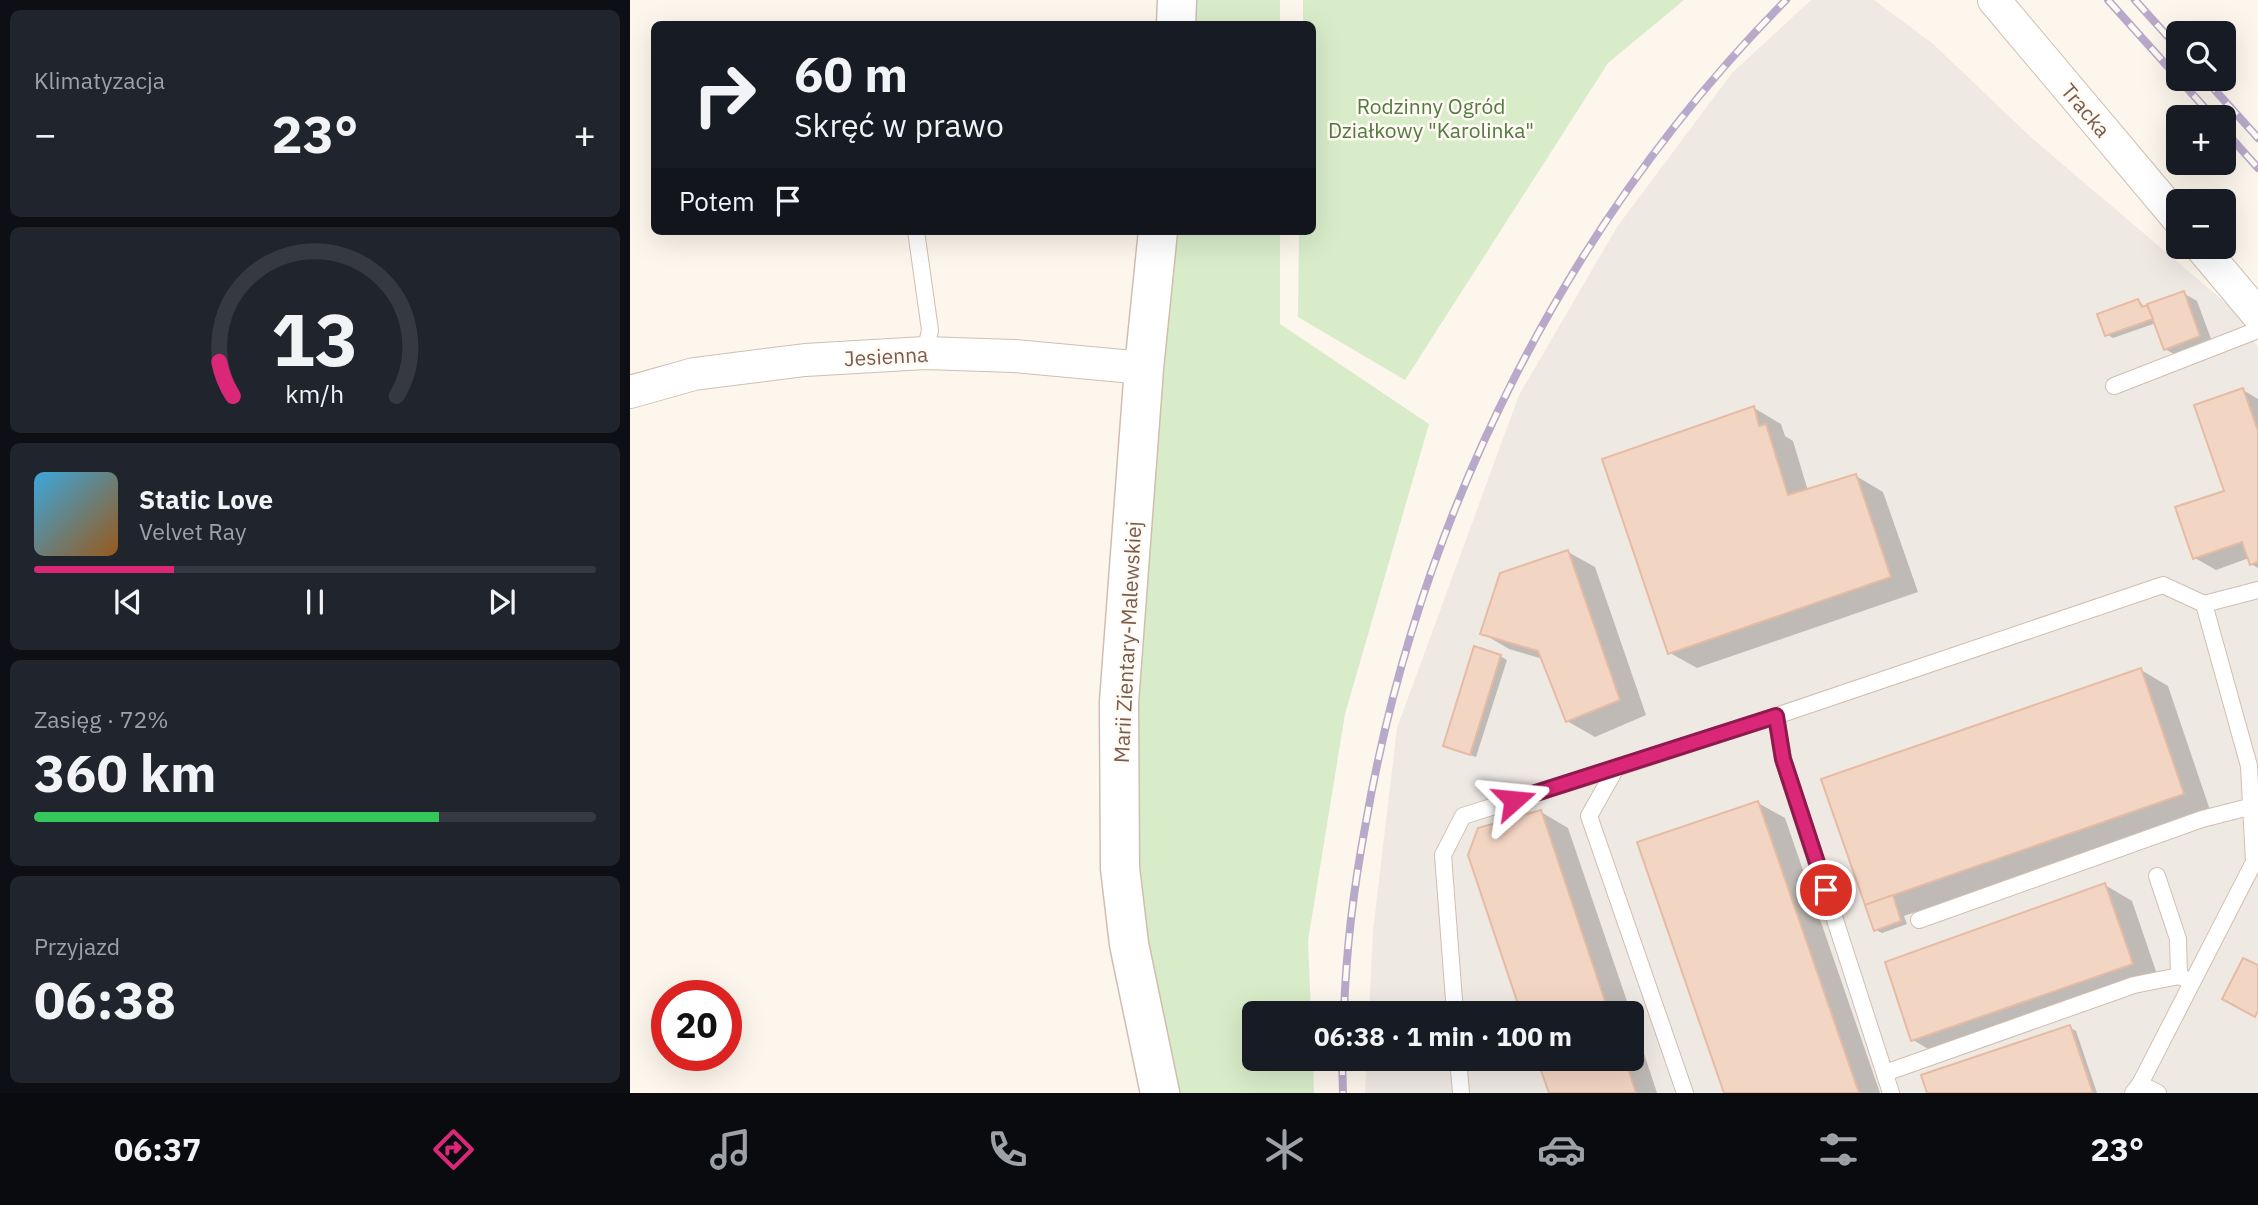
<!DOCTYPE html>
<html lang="pl">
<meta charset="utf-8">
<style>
body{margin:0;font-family:"IBM Plex Sans",sans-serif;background:#20242c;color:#f1f3f6;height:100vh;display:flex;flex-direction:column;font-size:26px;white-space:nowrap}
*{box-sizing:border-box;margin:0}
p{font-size:23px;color:#9ea1a6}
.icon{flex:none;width:38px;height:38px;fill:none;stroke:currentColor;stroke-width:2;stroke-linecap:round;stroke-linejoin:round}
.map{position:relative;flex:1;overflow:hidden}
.side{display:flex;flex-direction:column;gap:10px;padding:10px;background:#0d0f14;width:630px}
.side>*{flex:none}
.hud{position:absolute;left:21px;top:21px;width:665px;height:214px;border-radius:10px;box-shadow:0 7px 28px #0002;background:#171b24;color:#f1f3f6;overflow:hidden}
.fabs{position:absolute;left:1536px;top:21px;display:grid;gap:14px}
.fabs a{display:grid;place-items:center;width:70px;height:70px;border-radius:10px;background:#171b24;box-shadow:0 7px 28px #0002;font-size:35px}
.speed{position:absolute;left:21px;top:980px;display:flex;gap:14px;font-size:35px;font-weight:700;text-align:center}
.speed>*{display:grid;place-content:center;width:91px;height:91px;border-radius:50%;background:#171b24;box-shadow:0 7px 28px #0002;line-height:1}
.speed .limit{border:10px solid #d22;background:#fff;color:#111}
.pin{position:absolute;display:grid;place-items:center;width:60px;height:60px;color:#fff;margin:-30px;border:4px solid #fff;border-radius:50%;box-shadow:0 2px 7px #0007}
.me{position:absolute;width:77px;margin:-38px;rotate:72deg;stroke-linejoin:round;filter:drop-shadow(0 0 5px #0008)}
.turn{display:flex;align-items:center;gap:24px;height:147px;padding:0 28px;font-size:32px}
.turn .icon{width:91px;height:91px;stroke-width:2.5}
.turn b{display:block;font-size:49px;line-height:60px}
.then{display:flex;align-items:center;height:66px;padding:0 28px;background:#0003;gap:14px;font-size:26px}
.big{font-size:52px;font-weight:700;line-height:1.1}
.side .card{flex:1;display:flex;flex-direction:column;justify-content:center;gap:10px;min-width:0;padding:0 24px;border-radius:10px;background:#20242c}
.side .dial{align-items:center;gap:0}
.dial svg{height:182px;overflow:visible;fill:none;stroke:#363941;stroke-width:7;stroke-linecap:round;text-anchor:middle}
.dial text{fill:#f1f3f6;stroke:none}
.song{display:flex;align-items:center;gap:21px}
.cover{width:84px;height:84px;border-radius:10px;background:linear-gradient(135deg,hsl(200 70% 55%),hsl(30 70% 35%))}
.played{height:7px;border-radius:4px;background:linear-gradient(90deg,#db2777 25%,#363941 25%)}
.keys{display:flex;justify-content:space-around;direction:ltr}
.heat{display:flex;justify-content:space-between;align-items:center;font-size:38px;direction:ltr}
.charge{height:10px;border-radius:5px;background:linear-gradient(90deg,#34c759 72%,#363941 0)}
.trip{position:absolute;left:612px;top:1001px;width:402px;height:70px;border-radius:10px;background:#171b24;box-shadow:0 7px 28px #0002;font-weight:700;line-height:70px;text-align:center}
.dock{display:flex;height:112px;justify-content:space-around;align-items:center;background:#090b0e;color:#9ea1a6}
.dock .icon{width:49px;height:49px}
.dock .active{color:#db2777}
.dock b{font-size:32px;color:#f1f3f6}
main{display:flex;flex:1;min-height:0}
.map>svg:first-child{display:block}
.industrial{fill:#efe9e4}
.green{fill:#d8ecc9}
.shadow{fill:#0003}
.building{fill:#f3d5c3;stroke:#e6bba3;stroke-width:2}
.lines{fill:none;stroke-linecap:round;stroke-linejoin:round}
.service-casing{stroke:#d1beb0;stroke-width:18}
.minor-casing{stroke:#d1beb0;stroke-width:34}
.tertiary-casing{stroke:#d1beb0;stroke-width:41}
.service{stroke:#fff;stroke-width:16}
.minor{stroke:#fff;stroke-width:32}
.tertiary{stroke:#fff;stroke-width:38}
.rail-casing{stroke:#b9a8c9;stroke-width:8}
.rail{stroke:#fffaf3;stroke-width:5;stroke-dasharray:16;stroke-linecap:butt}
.route-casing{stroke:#8e194d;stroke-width:18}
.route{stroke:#db2777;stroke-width:12}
.labels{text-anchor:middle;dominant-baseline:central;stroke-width:5;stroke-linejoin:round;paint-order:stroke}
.park-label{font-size:21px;fill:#537a41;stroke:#fffaf3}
.street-label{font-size:21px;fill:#7a5c4d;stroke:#fffaf3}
</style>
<main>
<section class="side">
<div class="card"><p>Klimatyzacja</p>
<div class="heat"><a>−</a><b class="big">23°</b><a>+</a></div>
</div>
<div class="card dial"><svg viewBox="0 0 100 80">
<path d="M14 69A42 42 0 1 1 86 69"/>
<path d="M14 69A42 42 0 0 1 8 54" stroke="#db2777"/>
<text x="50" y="56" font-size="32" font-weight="700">13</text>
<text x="50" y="72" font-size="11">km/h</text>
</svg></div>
<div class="card">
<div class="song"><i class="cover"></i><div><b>Static Love</b><p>Velvet Ray</p></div></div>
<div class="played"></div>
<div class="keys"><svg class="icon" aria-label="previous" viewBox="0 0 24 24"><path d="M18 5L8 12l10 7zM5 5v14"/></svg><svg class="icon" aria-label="pause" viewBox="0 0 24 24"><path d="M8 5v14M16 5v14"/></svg><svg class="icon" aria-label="next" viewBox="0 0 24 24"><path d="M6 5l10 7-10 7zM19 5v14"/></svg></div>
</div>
<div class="card"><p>Zasięg · 72%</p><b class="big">360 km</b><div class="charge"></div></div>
<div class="card"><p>Przyjazd</p><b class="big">06:38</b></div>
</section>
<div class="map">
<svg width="1628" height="1093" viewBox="0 0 1628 1093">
<rect width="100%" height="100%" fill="#fdf6ec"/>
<!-- industrial -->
<path class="industrial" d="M1181 0H1244L1302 43 1404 140 1610 315 1628 348V1093H735L737 1059H1003V1013H739L743 931 767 728 889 395 987 227 1102 73Z"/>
<!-- green -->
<g class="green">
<path d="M567 0H650V24H566Z"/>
<path d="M673 0H1054L978 63 775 380 668 317 669 231H682V24H673Z"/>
<path d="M547 231H650V324L799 424 715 714 678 941 681 1013H625V1059H683L684 1093H550L500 871 506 608Z"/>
</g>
<!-- shadow -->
<g class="shadow">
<path d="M1553 293 1567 301 1583 344 1549 357 1535 349 1526 323 1483 338 1476 334 1508 301 1516 308Z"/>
<path d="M1613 390 1628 399V568L1621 564 1619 558 1586 570 1565 558 1596 492Z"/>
<path d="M1124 408 1151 424 1155 436 1163 441 1178 491 1226 476 1253 492 1288 592 1067 668 1040 653Z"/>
<path d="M938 552 965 567 1016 715 965 737 937 721 913 659 879 649 852 633Z"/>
<path d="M870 656 877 660 846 757 821 749 815 745Z"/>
<path d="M1511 670 1538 686 1580 810 1274 916 1277 924 1252 933 1246 930 1194 780Z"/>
<path d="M1128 803 1155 818 1250 1093H1096Z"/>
<path d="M911 812 938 828 1001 1013H893L839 855Z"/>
<path d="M1475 885 1502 901 1529 980 1310 1056 1283 1040Z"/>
<path d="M1003 1020 1027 1093H920L909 1059H1003Z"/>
<path d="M1439 1027 1446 1031 1467 1093H1299Z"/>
</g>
<!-- building -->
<g class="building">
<path d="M1554 291 1570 336 1534 350 1517 304Z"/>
<path d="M1508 299 1512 307 1517 305 1523 319 1475 336 1467 314Z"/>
<path d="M1613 388 1628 431V562L1620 565 1612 542 1563 559 1545 507 1594 491 1564 405Z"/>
<path d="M1124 406 1129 426 1136 424 1158 495 1226 474 1261 577 1038 654 972 459Z"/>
<path d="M938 550 990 700 936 722 908 651 850 634 870 573Z"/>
<path d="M844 646 871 655 840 755 813 746Z"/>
<path d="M1511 668 1554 794 1235 905 1191 779Z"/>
<path d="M1128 801 1229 1093H1094L1007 842Z"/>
<path d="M911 810 979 1013H891L838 855 848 828Z"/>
<path d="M1475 883 1503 964 1281 1041 1255 962Z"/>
<path d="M1263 895 1271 921 1244 931 1235 905Z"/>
<path d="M1613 958 1628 965V1011L1625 1017 1592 999Z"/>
<path d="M1440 1025 1463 1093H1297L1291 1075Z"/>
<path d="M907 1059H995L1006 1093H919Z"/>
</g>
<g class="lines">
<defs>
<g id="service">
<path d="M286 231 300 330 295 353"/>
<path d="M1484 386 1628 330"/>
<path d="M1574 604 1628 590"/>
<path d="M1146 716 1153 759 1261 1093"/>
<path d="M1527 876 1548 939 1549 976"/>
<path d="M1289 920 1572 819 1619 807"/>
<path d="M825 1013 813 855 833 816 986 768"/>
<path d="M828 1059 831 1093"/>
<path d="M1255 1073 1504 985 1549 976 1562 982"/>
<path d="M1510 1084 1528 1093"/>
<path d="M1055 1093 959 816 986 768 1146 716 1533 585 1574 604 1619 766 1624 862 1510 1084 1503 1093"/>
</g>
<g id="minor">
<path d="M1364 0 1549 220"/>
<path d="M1571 247 1628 315"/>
<path d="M0 392 64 374 175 360 295 353 384 356 514 368"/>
</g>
<g id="tertiary">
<path d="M546 24 547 0"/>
<path d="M528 231 514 368 489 702 490 868 499 944 530 1093"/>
</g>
</defs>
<!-- service casing -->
<use href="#service" class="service-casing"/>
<!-- minor casing -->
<use href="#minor" class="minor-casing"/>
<!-- tertiary casing -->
<use href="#tertiary" class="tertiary-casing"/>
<!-- service -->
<use href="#service" class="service"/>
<!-- minor -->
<use href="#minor" class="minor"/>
<!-- tertiary -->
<use href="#tertiary" class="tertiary"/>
<defs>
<g id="rail">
<path d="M1478 0 1583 117"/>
<path d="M1505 0 1549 49"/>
<path d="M1575 79 1628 138"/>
<path d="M1594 130 1628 168"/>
<path d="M714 1013C716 949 724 885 736 822 790 514 936 223 1156 0"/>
<path d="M712 1059 713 1093"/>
</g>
</defs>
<!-- rail casing -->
<use href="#rail" class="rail-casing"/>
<!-- rail -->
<use href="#rail" class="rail"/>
</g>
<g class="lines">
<defs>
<path id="route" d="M884 800 1146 716 1153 759 1196 890"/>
</defs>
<!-- route casing -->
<use href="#route" class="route-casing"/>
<!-- route -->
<use href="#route" class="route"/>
</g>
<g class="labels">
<!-- park labels -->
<g class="park-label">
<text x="801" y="106">Rodzinny Ogród<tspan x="801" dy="24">Działkowy "Karolinka"</tspan></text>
</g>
<!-- street labels -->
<g class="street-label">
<text transform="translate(1456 110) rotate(50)">Tracka</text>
<text transform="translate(256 356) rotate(-3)">Jesienna</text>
<text transform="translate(497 642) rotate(-87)">Marii Zientary-Malewskiej</text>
</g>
</g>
</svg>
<div class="fabs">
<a><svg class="icon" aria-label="search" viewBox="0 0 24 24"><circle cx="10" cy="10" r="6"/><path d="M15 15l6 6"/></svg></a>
<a>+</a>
<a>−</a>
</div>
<div class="speed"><div class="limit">20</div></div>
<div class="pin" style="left:1196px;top:890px;background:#d93025"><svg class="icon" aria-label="arrive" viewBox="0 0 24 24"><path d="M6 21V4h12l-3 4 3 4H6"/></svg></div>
<svg class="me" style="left:884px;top:800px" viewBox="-20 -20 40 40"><path d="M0-17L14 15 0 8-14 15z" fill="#db2777" stroke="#fff" stroke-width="4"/></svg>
<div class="trip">06:38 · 1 min · 100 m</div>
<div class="hud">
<div class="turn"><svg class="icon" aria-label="right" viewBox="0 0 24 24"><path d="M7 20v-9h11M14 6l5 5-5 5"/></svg><div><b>60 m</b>Skręć w prawo</div></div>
<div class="then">Potem<svg class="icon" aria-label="arrive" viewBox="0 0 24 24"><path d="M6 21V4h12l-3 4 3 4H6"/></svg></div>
</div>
</div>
</main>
<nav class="dock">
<b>06:37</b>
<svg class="icon active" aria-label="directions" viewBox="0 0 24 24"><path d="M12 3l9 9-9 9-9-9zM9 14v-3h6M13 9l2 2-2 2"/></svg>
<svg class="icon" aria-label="music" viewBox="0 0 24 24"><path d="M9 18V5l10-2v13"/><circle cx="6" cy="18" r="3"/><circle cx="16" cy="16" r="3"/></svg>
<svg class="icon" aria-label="phone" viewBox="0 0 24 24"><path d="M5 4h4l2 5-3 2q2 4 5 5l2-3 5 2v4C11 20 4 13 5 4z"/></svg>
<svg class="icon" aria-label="climate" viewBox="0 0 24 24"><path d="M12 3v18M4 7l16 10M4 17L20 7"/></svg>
<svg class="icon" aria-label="car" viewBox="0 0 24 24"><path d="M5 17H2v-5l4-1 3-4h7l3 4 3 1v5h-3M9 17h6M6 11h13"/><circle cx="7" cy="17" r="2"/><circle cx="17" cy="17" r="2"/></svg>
<svg class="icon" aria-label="filters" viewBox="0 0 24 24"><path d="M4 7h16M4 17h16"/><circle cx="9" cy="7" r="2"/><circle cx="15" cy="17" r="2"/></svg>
<b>23°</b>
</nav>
